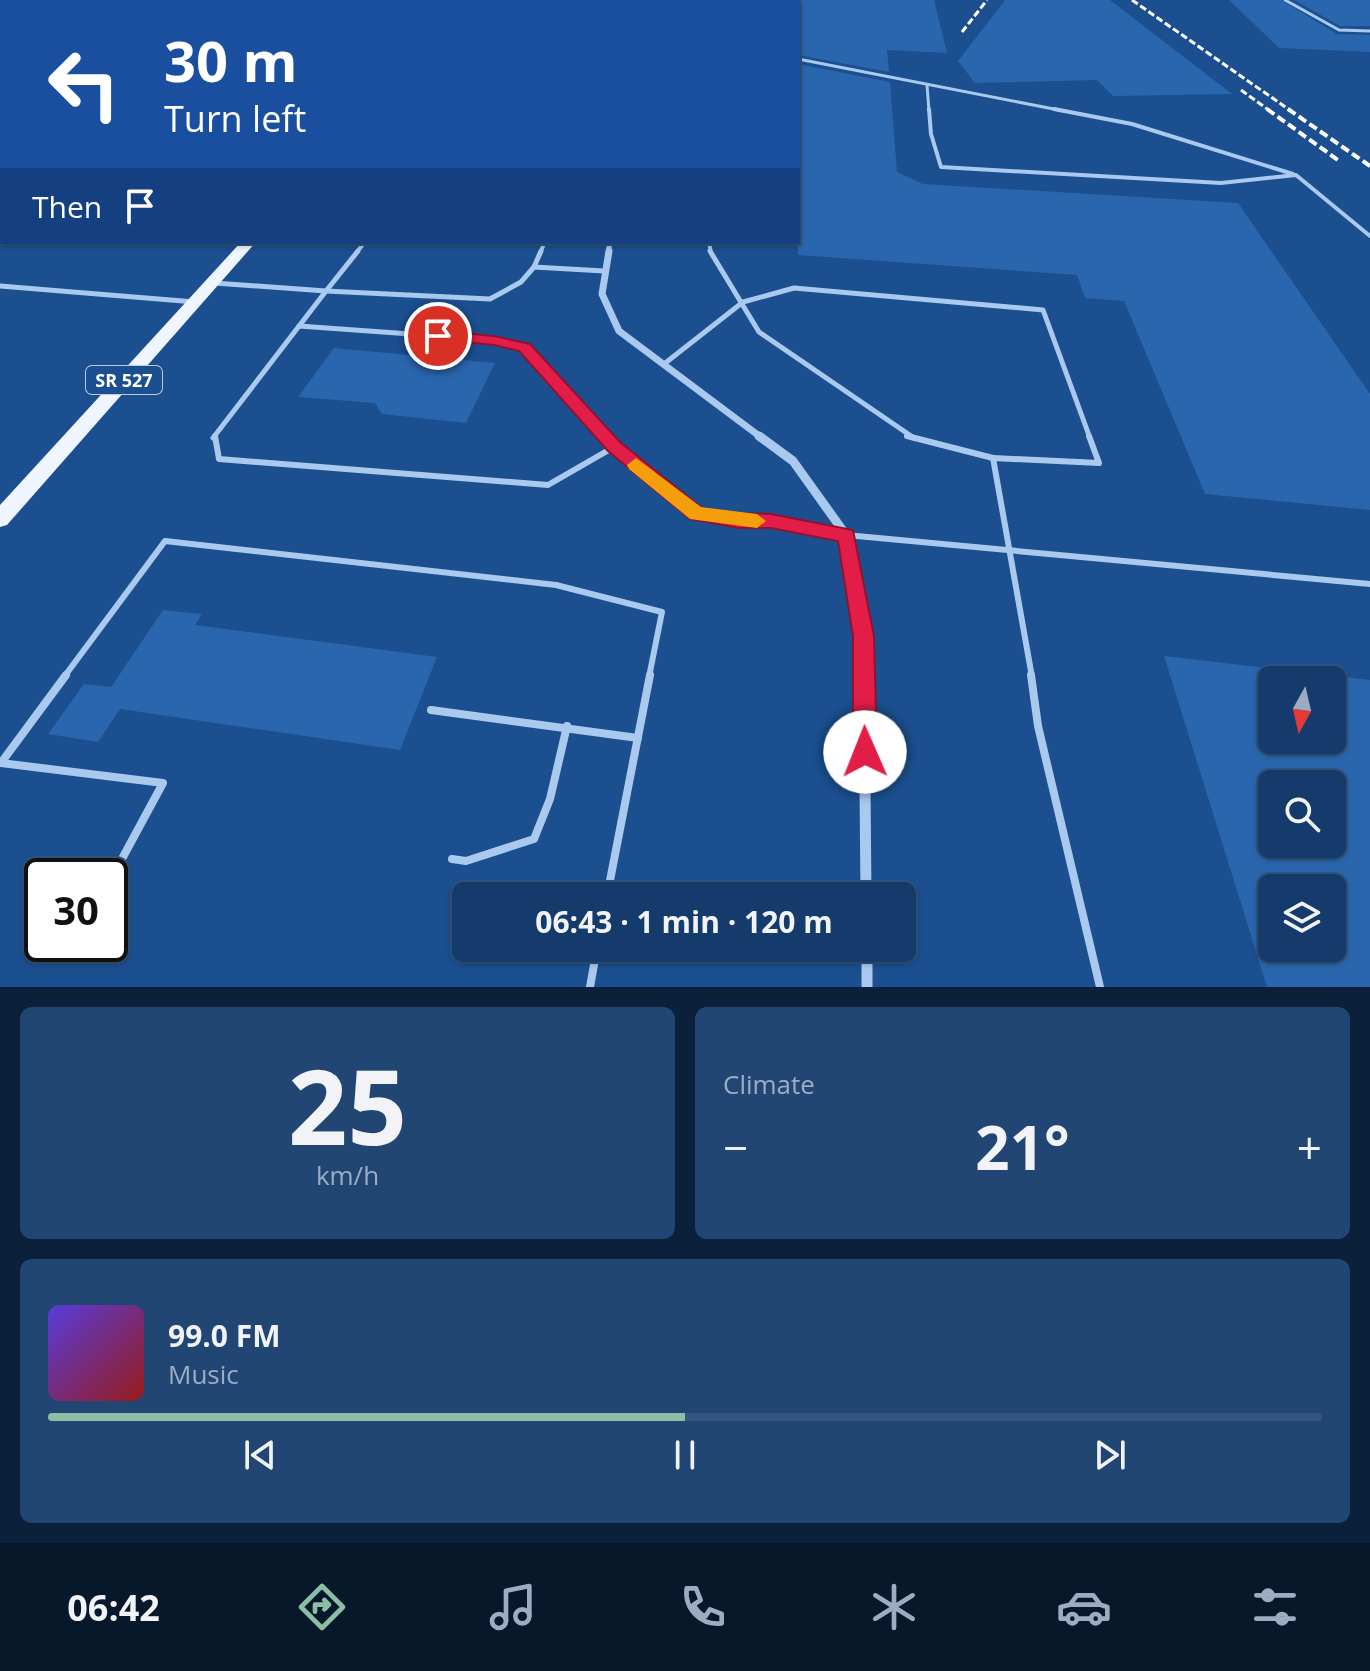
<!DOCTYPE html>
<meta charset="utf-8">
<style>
body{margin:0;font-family:"Open Sans",sans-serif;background:#214673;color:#f1f3f6;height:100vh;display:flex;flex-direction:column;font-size:30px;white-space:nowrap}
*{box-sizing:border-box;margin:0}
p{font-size:26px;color:#9dadc1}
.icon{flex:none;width:44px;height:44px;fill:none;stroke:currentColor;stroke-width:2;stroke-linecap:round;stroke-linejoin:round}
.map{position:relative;height:987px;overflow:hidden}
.drawer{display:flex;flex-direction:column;gap:20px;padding:20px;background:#0b203b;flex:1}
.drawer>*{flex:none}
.guide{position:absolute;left:0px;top:0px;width:800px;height:244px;box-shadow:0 2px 6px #0004,0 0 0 2px #33557e;background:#1a4fa0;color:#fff;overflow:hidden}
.needle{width:52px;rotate:188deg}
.buttons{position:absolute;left:1258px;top:666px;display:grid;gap:16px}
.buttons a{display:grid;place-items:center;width:88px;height:88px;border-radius:12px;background:#143b6b;box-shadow:0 2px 6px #0004,0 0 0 2px #33557e;font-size:40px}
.speed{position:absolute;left:24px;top:858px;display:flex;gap:16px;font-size:40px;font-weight:700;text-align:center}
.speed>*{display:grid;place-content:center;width:104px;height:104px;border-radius:50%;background:#143b6b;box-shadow:0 2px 6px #0004,0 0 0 2px #33557e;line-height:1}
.speed .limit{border:4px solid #111;border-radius:12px;background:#fff;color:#111}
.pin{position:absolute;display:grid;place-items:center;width:68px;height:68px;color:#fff;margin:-34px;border:4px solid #fff;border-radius:50%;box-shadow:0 2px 8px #0007}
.me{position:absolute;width:88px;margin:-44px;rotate:359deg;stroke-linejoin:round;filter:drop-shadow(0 0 6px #0008)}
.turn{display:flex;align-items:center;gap:28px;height:168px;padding:0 32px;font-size:36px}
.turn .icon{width:104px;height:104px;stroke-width:2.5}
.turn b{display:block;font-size:56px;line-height:68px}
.then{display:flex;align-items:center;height:76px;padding:0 32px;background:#0003;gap:16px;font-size:30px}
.big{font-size:60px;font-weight:700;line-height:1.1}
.drawer .card{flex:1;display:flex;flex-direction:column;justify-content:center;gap:12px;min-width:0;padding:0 28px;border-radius:12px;background:#214673}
.drawer .dial{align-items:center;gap:0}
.dial b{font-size:104px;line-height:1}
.song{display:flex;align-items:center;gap:24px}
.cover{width:96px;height:96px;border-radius:12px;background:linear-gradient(135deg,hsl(250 70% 55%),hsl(0 70% 35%))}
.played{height:8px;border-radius:4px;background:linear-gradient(90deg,#8abfa5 50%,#33557e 50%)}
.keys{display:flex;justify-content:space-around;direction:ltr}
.heat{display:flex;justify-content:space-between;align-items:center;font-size:44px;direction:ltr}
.drawer .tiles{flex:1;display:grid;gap:20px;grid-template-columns:1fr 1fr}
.card:last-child{grid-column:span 2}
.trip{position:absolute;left:452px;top:882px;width:464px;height:80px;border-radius:12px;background:#143b6b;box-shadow:0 2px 6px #0004,0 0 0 2px #33557e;font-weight:700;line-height:80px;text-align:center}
.tab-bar{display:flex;height:128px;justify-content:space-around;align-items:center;background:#08182b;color:#9dadc1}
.tab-bar .icon{width:56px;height:56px}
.tab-bar .selected{color:#8abfa5}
.tab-bar b{font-size:36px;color:#f1f3f6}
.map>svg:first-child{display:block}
.building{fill:#2a66ad;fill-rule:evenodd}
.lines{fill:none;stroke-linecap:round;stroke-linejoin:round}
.lane-far4{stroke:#a9c9ee;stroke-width:3}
.lane-far3{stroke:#a9c9ee;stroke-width:4}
.lane-far2{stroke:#a9c9ee;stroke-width:5}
.lane-far1{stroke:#a9c9ee;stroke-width:6}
.lane{stroke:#a9c9ee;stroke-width:8}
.street-far3{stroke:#a9c9ee;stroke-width:5}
.street-far2{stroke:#a9c9ee;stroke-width:7}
.street-far1{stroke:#a9c9ee;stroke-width:9}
.street{stroke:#a9c9ee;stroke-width:11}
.primary{fill:#f0f6ff;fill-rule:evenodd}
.rail-far1{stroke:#fff;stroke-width:3;stroke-dasharray:7 3;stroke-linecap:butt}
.rail{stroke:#fff;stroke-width:4;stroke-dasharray:9 4;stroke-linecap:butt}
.route{fill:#e11d48;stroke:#92132f;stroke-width:2}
.slow{fill:#f59e0b}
.labels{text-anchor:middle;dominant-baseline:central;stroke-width:8;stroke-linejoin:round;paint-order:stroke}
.shield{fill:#1b4f8f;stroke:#bbcadd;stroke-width:2}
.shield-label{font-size:18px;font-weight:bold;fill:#fff}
</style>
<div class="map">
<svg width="1370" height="987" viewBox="0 0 1370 987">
<rect width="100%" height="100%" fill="#1b4f8f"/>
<!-- building -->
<g class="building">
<path d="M798 0H934L947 53 887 50 889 72 798 55Z"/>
<path d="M1005 0H1110L1232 94 1113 96 1097 80 975 83 958 61Z"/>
<path d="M1229 0H1281L1337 34 1370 35V52L1279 48Z"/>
<path d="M1294 0H1370V26H1340Z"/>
<path d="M798 64 890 82 897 172 923 184 1238 203 1370 394V510L1205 494 1124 301 1085 298 1077 275 798 255Z"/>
<path d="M334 348 495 363 466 423 382 414 375 403 298 397Z"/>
<path d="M163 610 202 614 195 625 437 657 400 750 120 709 98 742 48 734 84 684 111 687Z"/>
<path d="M1164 656 1370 680V987H1267ZM1272 680H1332V740H1272ZM1272 784H1332V844H1272ZM1272 888H1332V948H1272Z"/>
</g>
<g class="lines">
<!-- lane-far4 -->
<g class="lane-far4">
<path d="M460 0 478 1"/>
<path d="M1285 0 1339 30 1370 31"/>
<path d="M175 2 179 0"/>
<path d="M411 2 414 0"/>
<path d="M798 59 1064 111"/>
<path d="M927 85 929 111"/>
</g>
<!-- lane-far3 -->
<g class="lane-far3">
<path d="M929 109 931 134 941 167 1221 183 1296 175 1370 236"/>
<path d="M1054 109 1132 124 1293 174"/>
<path d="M709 242 711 253"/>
<path d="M356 253 365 242"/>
<path d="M540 253 545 242"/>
</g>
<!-- lane-far2 -->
<g class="lane-far2">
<path d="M710 251 759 332 914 438"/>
<path d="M534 267 541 251"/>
<path d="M0 286 195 302"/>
<path d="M326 291 490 299 521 282 534 267 604 271"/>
<path d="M326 291 358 251"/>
<path d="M299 326 494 340 524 347 606 438"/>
<path d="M664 364 743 302 794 288 1043 310 1090 438"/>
<path d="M213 438 326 291 214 283"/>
</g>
<!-- lane-far1 -->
<g class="lane-far1">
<path d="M215 436 219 459 548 485 614 447"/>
<path d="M604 436 697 514 739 521H771L846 535 1370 584"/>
<path d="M907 436 993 458"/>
<path d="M64 677 165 541 556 585 662 612 649 677"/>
<path d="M1032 677 993 458 1099 463 1089 436"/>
</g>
<!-- lane -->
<g class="lane">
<path d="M66 675 1 763 163 783 110 881"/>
<path d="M1031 675 1038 726 1100 987"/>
<path d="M431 710 638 738"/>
<path d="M452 859 466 861 534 839 550 799 567 726"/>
<path d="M607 896 650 675"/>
<path d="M590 987 597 948"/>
</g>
<!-- street-far3 -->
<path class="street-far3" d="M608 253 610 242"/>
<!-- street-far2 -->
<path class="street-far2" d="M609 251 602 294 619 331 762 438"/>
<!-- street-far1 -->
<path class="street-far1" d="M759 436 793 461 846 535 864 636V677"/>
<!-- street -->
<g class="street">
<path d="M864 675 866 896"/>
<path d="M867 948V987"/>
</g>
<!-- primary -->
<path class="primary" d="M241 242H256L7 525 0 527V505Z"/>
<!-- rail-far1 -->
<g class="rail-far1">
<path d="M1132 0 1291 111"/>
<path d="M962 32 987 0"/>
<path d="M1241 90 1270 111"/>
</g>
<!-- rail -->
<g class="rail">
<path d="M1267 109 1338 160"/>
<path d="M1288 109 1370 166"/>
</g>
</g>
<!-- route -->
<path class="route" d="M438 331 494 336 530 344 620 442 702 508 739 513 771 514 853 530 874 636 877 752 873 760 865 763 856 760 853 752V636L838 541 771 528H739L690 519 608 451 519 351 494 345 433 339V333Z"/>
<!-- slow -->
<path class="slow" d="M636 458 701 507 757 514 766 521 757 528 690 519 629 469 627 465Z"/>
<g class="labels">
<!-- shield labels -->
<rect class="shield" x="86" y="366" width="76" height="28" rx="6"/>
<g class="shield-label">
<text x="124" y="380">SR 527</text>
</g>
</g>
</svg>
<div class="buttons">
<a><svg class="needle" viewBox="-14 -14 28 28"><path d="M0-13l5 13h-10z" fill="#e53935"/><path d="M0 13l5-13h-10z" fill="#9dadc1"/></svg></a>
<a><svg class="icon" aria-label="search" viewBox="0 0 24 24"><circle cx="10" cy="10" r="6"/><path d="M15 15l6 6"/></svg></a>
<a><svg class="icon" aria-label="layers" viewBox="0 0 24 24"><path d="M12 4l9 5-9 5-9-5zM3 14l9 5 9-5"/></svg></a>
</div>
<div class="speed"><div class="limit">30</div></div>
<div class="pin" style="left:438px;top:336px;background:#d93025"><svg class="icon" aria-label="arrive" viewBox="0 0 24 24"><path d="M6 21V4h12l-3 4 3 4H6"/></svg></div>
<svg class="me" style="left:865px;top:752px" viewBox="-20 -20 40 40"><circle r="19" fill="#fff"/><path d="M0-13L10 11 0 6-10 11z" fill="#e11d48"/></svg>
<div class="trip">06:43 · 1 min · 120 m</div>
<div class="guide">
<div class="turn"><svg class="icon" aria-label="left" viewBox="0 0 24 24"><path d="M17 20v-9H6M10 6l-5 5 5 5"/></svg><div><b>30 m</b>Turn left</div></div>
<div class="then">Then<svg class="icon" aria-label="arrive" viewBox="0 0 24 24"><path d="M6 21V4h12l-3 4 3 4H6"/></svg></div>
</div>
</div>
<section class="drawer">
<div class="tiles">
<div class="card dial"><b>25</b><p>km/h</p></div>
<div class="card"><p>Climate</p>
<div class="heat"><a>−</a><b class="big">21°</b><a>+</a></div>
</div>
<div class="card">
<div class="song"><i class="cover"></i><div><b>99.0 FM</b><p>Music</p></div></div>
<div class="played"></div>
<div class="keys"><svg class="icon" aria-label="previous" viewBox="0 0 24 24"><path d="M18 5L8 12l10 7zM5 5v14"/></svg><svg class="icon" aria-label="pause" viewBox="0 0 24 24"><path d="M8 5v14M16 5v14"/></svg><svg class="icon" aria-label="next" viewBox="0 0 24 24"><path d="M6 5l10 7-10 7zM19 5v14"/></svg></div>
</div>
</div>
</section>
<nav class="tab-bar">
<b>06:42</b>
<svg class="icon selected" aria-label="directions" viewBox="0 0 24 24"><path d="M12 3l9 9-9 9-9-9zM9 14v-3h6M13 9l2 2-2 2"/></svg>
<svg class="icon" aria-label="music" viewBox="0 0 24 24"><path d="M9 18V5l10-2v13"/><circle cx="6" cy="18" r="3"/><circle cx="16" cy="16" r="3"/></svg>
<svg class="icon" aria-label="phone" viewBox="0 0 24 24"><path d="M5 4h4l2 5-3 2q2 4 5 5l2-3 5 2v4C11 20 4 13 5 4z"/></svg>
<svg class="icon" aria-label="climate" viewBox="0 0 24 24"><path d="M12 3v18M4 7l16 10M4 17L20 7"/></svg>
<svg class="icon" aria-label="car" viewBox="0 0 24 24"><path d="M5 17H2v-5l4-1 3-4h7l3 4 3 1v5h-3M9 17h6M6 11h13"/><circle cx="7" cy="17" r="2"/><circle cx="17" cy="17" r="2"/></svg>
<svg class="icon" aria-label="filters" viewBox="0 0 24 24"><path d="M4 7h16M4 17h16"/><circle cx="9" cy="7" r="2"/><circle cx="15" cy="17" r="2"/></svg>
</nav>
